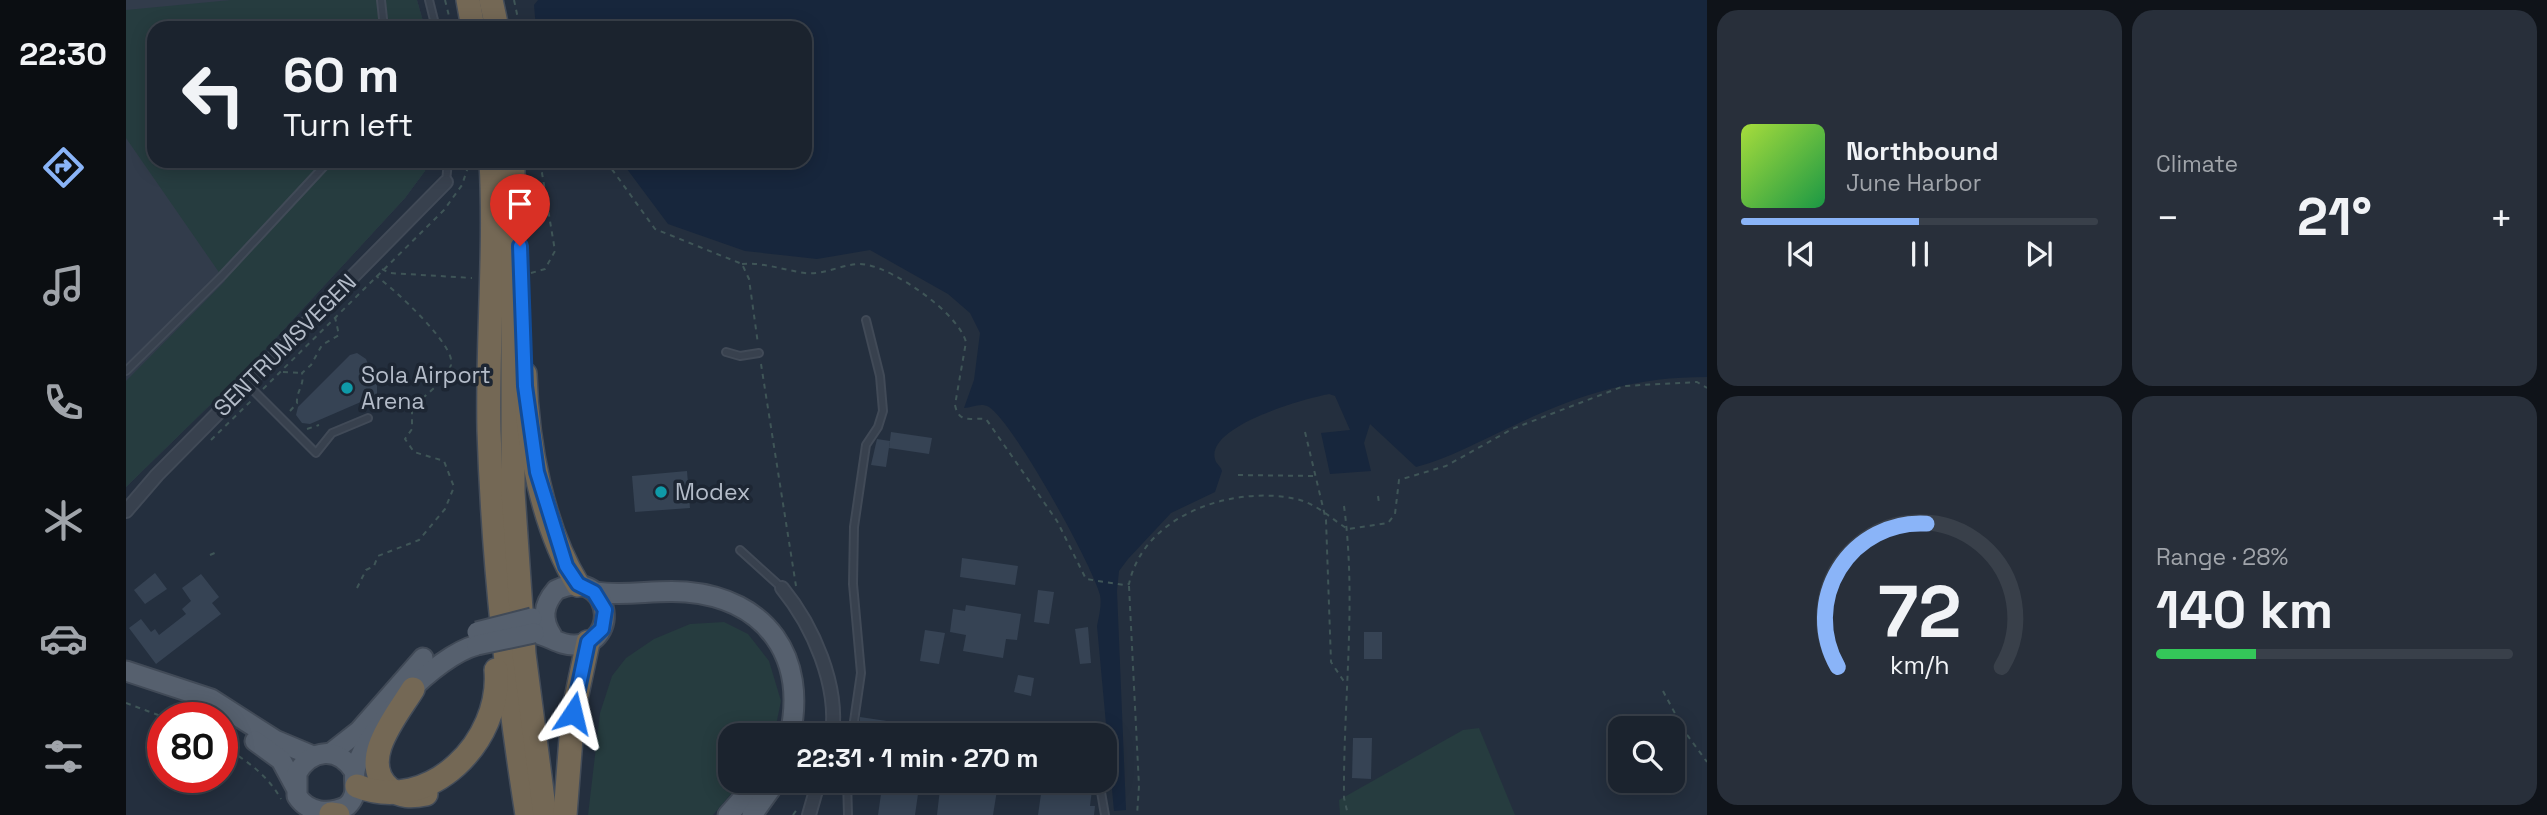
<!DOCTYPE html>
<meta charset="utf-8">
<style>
body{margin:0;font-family:"Space Grotesk",sans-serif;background:#282f3a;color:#f1f3f6;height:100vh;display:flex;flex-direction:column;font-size:26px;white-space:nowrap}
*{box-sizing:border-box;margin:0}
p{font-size:23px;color:#a0a4aa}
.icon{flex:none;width:38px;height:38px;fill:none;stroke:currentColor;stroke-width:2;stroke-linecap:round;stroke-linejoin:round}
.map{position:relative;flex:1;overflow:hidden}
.drawer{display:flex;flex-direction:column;gap:10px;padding:10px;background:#0f1319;width:840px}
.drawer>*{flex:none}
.top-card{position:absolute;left:21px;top:21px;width:665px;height:147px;border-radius:21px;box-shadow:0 4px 18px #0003,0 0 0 2px #39404a;background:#1b232e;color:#f1f3f6;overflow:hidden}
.controls{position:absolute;left:1482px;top:716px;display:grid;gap:14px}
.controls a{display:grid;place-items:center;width:77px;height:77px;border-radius:14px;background:#1b232e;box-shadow:0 4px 18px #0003,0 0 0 2px #39404a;font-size:35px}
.speed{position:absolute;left:21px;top:702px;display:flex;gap:14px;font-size:35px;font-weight:700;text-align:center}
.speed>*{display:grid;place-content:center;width:91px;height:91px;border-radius:50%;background:#1b232e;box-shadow:0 4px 18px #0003,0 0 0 2px #39404a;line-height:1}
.speed .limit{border:10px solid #d22;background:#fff;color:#111}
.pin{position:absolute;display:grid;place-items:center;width:60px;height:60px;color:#fff;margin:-72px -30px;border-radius:50% 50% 50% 0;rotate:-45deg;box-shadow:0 0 7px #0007}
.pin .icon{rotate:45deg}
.me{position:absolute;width:77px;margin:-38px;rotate:10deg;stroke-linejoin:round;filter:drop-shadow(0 0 5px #0008)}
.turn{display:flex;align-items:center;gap:24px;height:147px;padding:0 21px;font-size:32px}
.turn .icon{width:91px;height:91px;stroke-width:2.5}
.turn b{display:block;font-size:49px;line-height:60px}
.big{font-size:52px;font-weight:700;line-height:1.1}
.drawer .widget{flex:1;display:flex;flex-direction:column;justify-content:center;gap:10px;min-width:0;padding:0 24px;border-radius:21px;background:#282f3a}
.drawer .dial{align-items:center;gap:0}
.dial svg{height:182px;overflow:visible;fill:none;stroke:#39404a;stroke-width:7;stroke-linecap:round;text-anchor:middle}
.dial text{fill:#f1f3f6;stroke:none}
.song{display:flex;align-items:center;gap:21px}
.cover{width:84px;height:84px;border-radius:10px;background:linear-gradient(135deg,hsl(80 70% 55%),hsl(140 70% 35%))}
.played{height:7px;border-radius:4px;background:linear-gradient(90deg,#8ab4f8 50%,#39404a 50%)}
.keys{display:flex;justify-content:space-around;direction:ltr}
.heat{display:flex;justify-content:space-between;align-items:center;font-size:38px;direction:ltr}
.charge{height:10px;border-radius:5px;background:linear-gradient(90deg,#34c759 28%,#39404a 0)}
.drawer .tiles{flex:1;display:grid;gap:10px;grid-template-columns:repeat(2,1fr)}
.trip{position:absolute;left:592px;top:723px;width:399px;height:70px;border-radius:21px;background:#1b232e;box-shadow:0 4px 18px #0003,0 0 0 2px #39404a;font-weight:700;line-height:70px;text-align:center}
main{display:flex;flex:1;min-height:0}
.tab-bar{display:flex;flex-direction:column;width:126px;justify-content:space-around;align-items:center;background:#0b0e12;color:#a0a4aa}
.tab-bar .icon{width:49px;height:49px}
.tab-bar .active{color:#8ab4f8}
.tab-bar b{font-size:32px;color:#f1f3f6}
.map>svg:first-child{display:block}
.airport{fill:#323c4b}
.green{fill:#263c3f}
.water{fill:#17263c}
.building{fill:#364354}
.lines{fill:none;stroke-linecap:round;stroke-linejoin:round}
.lane-casing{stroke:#414a57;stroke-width:10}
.street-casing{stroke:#414a57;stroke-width:16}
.primary-casing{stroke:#414a57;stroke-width:23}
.highway-casing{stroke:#434c59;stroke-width:26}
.path{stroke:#3f5557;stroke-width:2;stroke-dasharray:5 5;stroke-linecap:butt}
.lane{stroke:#38414e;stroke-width:6}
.street{stroke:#38414e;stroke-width:12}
.primary{stroke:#56606e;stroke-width:19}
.highway{stroke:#746855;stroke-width:23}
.primary-bridge-casing{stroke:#414a57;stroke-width:23;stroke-linecap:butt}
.primary-bridge{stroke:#56606e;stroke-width:19}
.route-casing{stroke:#114b97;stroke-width:18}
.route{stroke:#1a73e8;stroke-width:12}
.culture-dot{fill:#0f9aa8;stroke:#1d2633;stroke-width:2.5}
.labels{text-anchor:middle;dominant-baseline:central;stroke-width:7;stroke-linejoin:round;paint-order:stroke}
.street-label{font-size:23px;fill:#b4bcc9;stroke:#1d2633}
.poi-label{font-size:23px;fill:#b4bcc9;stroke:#1d2633;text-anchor:start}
</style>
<main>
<nav class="tab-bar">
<b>22:30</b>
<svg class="icon active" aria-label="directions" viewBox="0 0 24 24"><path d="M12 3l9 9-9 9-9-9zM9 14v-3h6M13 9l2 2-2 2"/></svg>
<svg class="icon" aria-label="music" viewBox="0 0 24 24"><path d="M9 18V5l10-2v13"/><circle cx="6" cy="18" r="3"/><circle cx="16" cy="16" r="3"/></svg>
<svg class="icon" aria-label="phone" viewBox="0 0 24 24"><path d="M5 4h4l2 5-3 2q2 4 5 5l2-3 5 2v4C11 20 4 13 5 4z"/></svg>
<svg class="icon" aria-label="climate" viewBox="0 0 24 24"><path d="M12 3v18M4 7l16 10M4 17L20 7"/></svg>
<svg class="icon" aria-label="car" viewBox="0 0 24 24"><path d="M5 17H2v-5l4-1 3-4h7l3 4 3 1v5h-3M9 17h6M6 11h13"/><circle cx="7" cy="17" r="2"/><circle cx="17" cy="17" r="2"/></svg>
<svg class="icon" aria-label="filters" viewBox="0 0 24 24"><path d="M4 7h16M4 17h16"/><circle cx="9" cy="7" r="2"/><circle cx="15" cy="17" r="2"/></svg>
</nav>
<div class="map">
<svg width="1581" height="815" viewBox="0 0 1581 815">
<rect width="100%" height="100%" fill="#242f3e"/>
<!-- airport -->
<path class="airport" d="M0 0H291L299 28H28V161H301L299 171 279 198 126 364 0 487Z"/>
<!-- green -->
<g class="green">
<path d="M105 0H291L299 28H28V161H301L299 171 279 198 126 364 0 487V381L99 281 0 138V10Z"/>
<path d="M598 622 622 634 643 661 655 701 648 735H604V780L616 781 587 815H462L474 713 486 676 500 658 528 639 564 624Z"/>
<path d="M1353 728 1389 815H1214L1213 800 1337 730Z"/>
</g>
<!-- water -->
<path class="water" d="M412 0H1581V377C1508 377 1454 394 1389 425 1355 440 1325 458 1290 467L1244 424 1238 443 1245 471 1204 474 1195 433 1224 430 1209 396 1203 394C1181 398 1074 427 1090 462 1092 465 1095 467 1096 471L1089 492 1045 513 1002 559 993 571 991 591 1000 810 988 811 971 626C973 616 976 605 974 595 966 564 887 422 863 407 854 402 846 408 838 408L848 380 854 333 844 313 822 294 744 250 691 259 619 251 542 224 495 161H679V28H410L408 5Z"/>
<!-- building -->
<g class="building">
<path d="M231 353 240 359 251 386V395L184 424 176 423 170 415 172 407 224 355Z"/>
<path d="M765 432 806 438 803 454 763 448Z"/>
<path d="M751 439 764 441 760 467 745 465Z"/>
<path d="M561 471 564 508 509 512 506 476Z"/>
<path d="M836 558 892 566 889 585 834 577Z"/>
<path d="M29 573 41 589 19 604 8 590Z"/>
<path d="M75 574 93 597 86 603 95 614 30 664 3 628 15 619 25 632 29 629 33 635 60 614 56 609 65 601 56 588Z"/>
<path d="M912 590 928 592 923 624 908 622Z"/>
<path d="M840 605 895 614 891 640 880 639 877 658 837 651 840 635 824 632 827 609 839 611Z"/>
<path d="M962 627 965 663 954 664 949 629Z"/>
<path d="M799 630 819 633 813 664 794 661Z"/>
<rect x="1238" y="632" width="18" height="27"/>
<path d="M892 675 908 678 905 696 888 692Z"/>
<path d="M734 717 801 727 800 735H732Z"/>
<path d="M1227 738H1246L1245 779 1226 778Z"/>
<path d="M757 780H794L789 815H752Z"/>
<path d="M815 780 872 784 867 815H811Z"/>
<path d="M917 780 955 783V789L966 790 964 806H969L968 815H912Z"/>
</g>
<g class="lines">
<defs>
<g id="lane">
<path d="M255 0 258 28"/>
<path d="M303 0 310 28"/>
<path d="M320 182 322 161"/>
<path d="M600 352 614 356 633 353"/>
<path d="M0 371 96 276 203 161"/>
<path d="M121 384 190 453 206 433 242 418"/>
<path d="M614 550 656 588"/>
<path d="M726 735 735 673 727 584 728 527 740 445 752 427 757 411 754 376 740 320"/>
<path d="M721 780 722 815"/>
<path d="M967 780 975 792 979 815"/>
</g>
<g id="street">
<path d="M0 511 31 475 320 182"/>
<path d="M656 588C687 626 713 685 706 735"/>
<path d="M683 815 693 780"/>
</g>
<g id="primary">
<path d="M469 592C501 597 529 589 560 592 641 599 681 657 664 735"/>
<path d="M408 633C422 635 435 646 449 645 496 644 484 565 430 590 417 605 415 619 426 636"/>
<path d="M0 671 85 699 149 740 187 756"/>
<path d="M129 741 155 760 169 786"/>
<path d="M205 753 233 731 297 658"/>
<path d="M228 771C212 746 185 749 171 773V796C182 813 203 815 221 806 235 793 225 781 230 767 243 726 309 656 351 645"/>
<path d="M602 815 633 780"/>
<path d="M626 815 651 780"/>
</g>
<g id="highway">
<path d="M342 0 347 28"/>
<path d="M365 0 371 28"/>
<path d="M365 161C370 251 361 341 363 431 367 560 381 688 401 815"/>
<path d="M387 161V492L398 654 419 815"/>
<path d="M399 374C401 444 416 526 452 585"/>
<path d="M287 689C272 714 231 761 263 788 274 797 286 797 300 794"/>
<path d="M231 786C305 815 376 740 370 670"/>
<path d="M205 814 212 815"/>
<path d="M439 815 447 713 462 642"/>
</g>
</defs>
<!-- lane casing -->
<use href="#lane" class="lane-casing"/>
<!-- street casing -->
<use href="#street" class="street-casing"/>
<!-- primary casing -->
<use href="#primary" class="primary-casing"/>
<!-- highway casing -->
<use href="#highway" class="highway-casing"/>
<!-- path -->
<g class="path">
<path d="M319 0 326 28"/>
<path d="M388 0 394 28"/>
<path d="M480 161 529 229 616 264 623 279 632 344"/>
<path d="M616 264C637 262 657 270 679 273 700 276 722 260 742 265 771 271 832 313 840 342L829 405C833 425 846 417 860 419L931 521 960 579 998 585 1003 584C1018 514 1108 485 1170 499 1190 503 1205 519 1222 529L1262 523 1269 514 1273 480 1320 466 1386 429 1498 386 1571 382 1581 388"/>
<path d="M256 269 263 273 346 278"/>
<path d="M405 273 419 269 429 251 414 161"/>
<path d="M635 364 670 586"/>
<path d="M157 372 175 373"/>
<path d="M137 389 318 210 336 185 344 161"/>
<path d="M164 411 171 403C170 391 179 385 176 373L185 365 196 345 213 335 209 317"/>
<path d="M181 429 193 425"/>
<path d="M1179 432 1200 520 1205 662 1219 683"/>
<path d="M85 440 126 400"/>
<path d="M1112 475 1188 476"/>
<path d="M1252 496 1253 503"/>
<path d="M1218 506C1231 602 1217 702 1218 798L1222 815"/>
<path d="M84 555 93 551"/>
<path d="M1003 586 1013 786 1011 815"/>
<path d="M231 588 240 570 248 566 252 556 293 540 319 509 328 487 318 461 288 452 279 439 286 429V410C298 393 317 386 325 365 331 346 266 287 250 276"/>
<path d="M1537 691 1559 732 1581 762"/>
<path d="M0 703 40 718"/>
<path d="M96 745C119 760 141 774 155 799"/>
<path d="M667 815 672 808"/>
</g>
<!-- lane -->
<use href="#lane" class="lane"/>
<!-- street -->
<use href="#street" class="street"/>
<!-- primary -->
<use href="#primary" class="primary"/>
<!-- highway -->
<use href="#highway" class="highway"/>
<defs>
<g id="primary-bridge">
<path d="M351 632 406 618"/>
<path d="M351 645 408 633"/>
</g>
</defs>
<!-- primary-bridge casing -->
<use href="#primary-bridge" class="primary-bridge-casing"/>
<!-- primary-bridge -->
<use href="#primary-bridge" class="primary-bridge"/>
</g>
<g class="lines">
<defs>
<path id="route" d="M394 246 399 386 411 472 440 566 452 584 468 592 479 610 476 629 462 642 447 713"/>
</defs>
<!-- route casing -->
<use href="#route" class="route-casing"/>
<!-- route -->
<use href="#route" class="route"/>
</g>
<!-- markers -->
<g class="culture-dot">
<circle cx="221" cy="388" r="7"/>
<circle cx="535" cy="492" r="7"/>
</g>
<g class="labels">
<!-- street labels -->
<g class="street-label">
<text transform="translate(159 345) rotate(-45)">SENTRUMSVEGEN</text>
</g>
<!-- poi labels -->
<g class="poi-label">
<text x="235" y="375">Sola Airport<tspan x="235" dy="26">Arena</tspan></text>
<text x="549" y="492">Modex</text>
</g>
</g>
</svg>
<div class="controls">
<a><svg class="icon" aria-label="search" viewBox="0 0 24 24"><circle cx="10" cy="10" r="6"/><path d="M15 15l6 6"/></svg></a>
</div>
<div class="speed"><div class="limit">80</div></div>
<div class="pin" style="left:394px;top:246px;background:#d93025"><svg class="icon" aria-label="arrive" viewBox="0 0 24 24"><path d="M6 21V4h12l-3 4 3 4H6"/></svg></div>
<svg class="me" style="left:447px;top:713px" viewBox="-20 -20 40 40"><path d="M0-17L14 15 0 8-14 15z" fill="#1a73e8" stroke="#fff" stroke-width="4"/></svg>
<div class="trip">22:31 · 1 min · 270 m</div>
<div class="top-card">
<div class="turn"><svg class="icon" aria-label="left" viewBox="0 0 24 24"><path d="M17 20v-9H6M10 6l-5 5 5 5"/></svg><div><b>60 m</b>Turn left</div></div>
</div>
</div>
<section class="drawer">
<div class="tiles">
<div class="widget">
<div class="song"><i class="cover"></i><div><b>Northbound</b><p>June Harbor</p></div></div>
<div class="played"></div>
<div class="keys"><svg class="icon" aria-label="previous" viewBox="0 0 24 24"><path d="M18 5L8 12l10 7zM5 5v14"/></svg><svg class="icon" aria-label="pause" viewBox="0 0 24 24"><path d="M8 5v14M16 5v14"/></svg><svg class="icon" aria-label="next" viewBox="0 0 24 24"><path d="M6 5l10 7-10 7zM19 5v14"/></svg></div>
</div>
<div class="widget"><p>Climate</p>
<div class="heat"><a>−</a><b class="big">21°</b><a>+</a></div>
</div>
<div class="widget dial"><svg viewBox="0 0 100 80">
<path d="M14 69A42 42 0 1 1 86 69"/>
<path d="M14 69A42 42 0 0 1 53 6" stroke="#8ab4f8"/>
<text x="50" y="56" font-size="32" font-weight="700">72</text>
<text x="50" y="72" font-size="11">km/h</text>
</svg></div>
<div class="widget"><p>Range · 28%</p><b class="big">140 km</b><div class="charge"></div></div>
</div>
</section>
</main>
